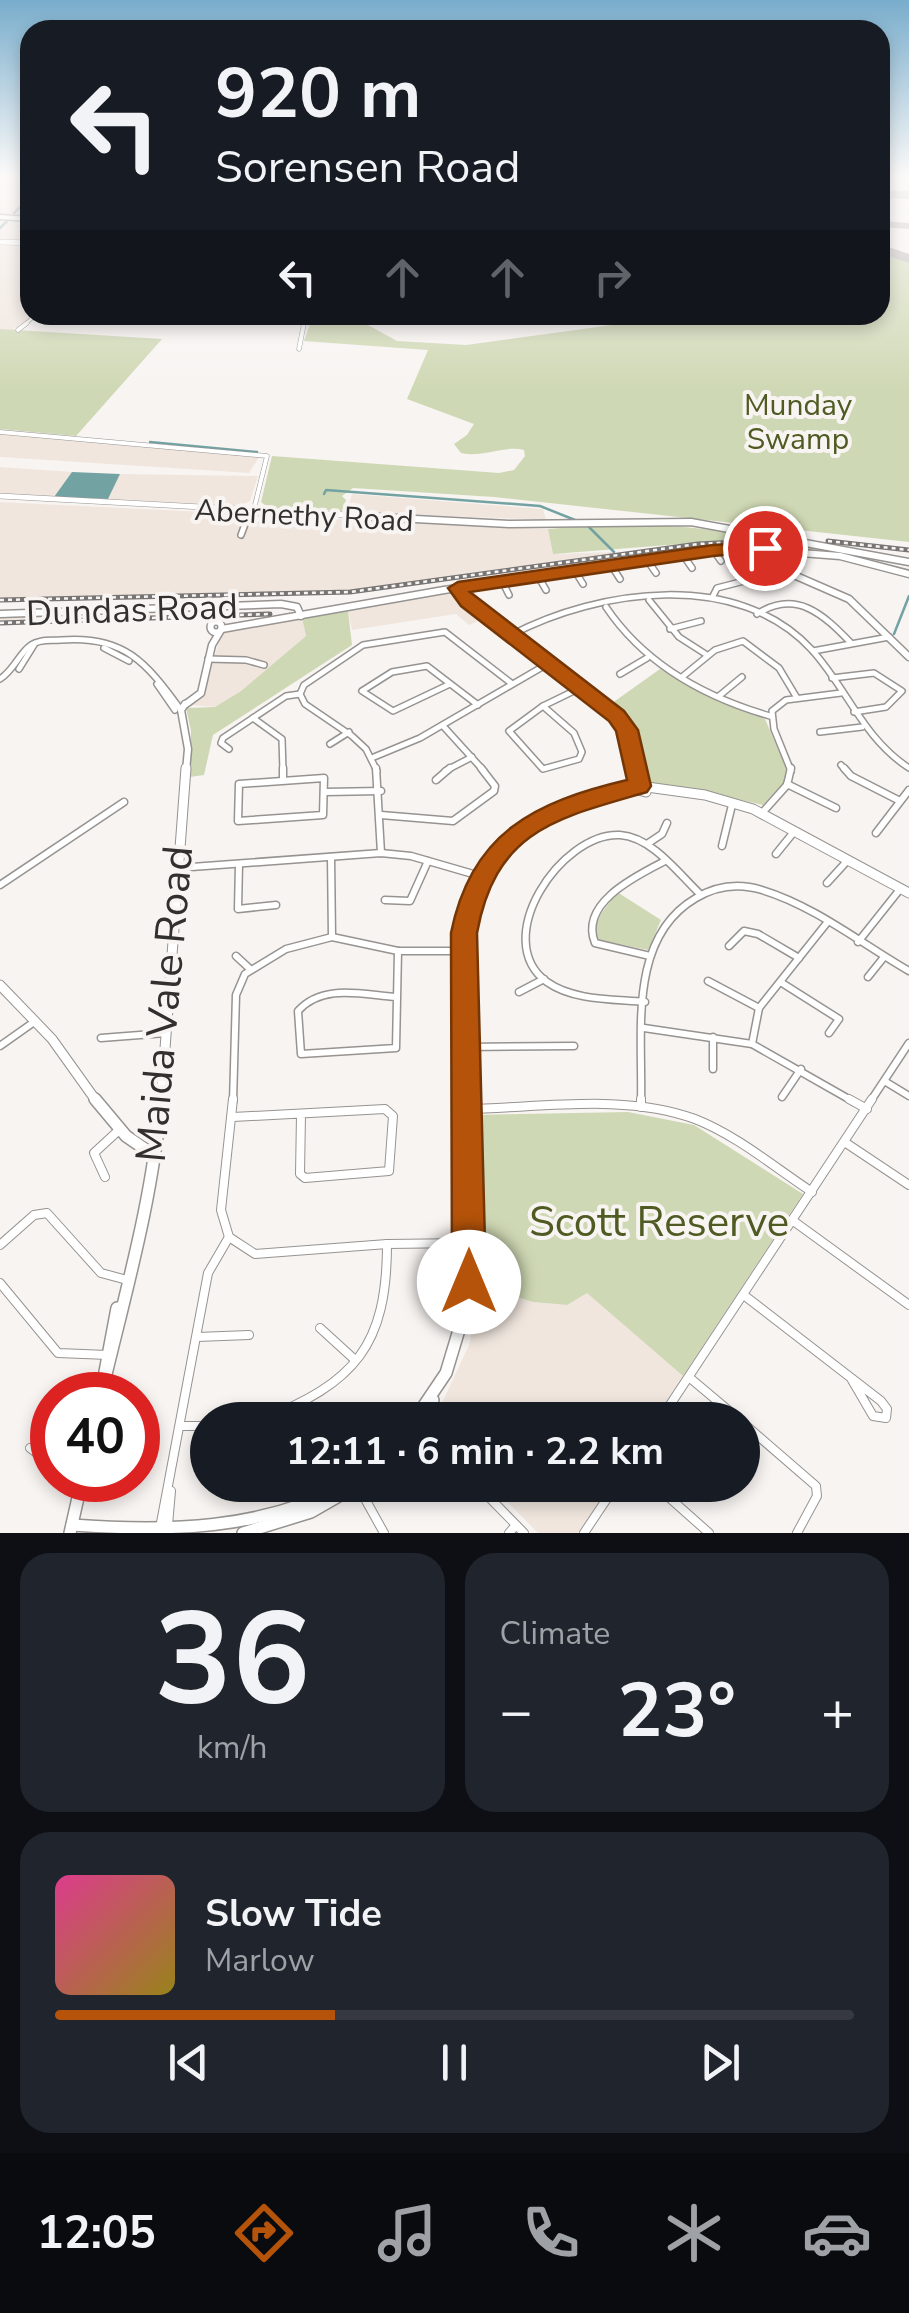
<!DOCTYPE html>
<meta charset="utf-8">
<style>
body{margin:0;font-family:"Nunito Sans",sans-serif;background:#20242c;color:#f1f3f6;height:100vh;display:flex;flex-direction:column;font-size:38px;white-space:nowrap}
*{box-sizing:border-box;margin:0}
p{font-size:32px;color:#9ea1a6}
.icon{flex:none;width:55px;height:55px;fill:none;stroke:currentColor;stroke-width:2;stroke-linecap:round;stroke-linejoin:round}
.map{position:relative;height:1533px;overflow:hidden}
.sheet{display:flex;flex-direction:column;gap:20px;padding:20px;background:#0d0f14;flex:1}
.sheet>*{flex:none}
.banner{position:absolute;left:20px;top:20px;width:870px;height:305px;border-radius:30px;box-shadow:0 5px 15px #0003;background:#171b24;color:#f1f3f6;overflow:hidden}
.speed{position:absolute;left:30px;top:1372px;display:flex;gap:20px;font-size:50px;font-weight:700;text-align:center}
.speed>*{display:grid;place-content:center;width:130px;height:130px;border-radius:50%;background:#171b24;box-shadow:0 5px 15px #0003;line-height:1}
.speed .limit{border:15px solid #d22;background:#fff;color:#111}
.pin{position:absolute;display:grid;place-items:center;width:85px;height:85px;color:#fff;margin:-42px;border:5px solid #fff;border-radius:50%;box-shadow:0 2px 10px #0007}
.me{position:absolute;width:110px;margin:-55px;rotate:0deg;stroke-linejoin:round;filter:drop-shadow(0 0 8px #0008)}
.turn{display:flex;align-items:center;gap:35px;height:210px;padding:0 30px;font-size:45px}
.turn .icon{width:130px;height:130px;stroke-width:2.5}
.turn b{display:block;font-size:70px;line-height:85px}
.lanes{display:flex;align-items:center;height:95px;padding:0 30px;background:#0003;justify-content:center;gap:50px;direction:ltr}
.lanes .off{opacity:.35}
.big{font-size:75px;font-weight:700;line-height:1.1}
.sheet .widget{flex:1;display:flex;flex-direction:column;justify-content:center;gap:15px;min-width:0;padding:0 35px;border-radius:30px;background:#20242c}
.sheet .dial{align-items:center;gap:0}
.dial b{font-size:130px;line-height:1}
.song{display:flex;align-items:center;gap:30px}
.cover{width:120px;height:120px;border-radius:15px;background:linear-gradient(135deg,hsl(330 70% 55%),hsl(50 70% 35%))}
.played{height:10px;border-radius:5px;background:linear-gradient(90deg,#b45309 35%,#363941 35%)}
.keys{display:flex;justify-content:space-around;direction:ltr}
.heat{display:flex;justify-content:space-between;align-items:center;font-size:55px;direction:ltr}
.sheet .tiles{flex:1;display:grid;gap:20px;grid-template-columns:1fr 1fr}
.widget:last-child{grid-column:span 2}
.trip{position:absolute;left:190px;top:1402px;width:570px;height:100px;border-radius:50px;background:#171b24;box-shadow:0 5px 15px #0003;font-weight:700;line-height:100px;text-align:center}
.dock{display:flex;height:160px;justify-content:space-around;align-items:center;background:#090b0e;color:#9ea1a6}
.dock .icon{width:70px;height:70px}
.dock .current{color:#b45309}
.dock b{font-size:45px;color:#f1f3f6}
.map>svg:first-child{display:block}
.built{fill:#f0e6de}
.green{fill:#cfd8b4}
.water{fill:#73a2a3}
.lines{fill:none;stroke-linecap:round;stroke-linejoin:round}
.stream{stroke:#73a2a3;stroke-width:2.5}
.taxiway{stroke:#b8b4b3;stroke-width:6}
.runway{fill:#b8b4b3;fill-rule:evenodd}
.street-far4-casing{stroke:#969391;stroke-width:4}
.street-far3-casing{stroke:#969391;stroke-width:5}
.street-far2-casing{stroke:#969391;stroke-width:8}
.street-far1-casing{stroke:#969391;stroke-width:9}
.street-casing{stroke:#969391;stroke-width:10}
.secondary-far3-casing{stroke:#969391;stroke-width:6}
.secondary-far2-casing{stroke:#969391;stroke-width:9}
.secondary-far1-casing{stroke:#969391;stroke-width:11}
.secondary-casing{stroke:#969391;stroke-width:14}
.primary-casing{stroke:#969391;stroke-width:6}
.highway-casing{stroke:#969391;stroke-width:3}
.street-far4{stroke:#fff;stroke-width:2.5}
.street-far3{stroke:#fff;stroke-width:4}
.street-far2{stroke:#fff;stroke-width:5}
.street-far1{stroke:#fff;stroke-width:6}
.street{stroke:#fff;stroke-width:8}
.secondary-far3{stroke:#fff;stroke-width:5}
.secondary-far2{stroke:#fff;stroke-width:6}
.secondary-far1{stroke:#fff;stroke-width:9}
.secondary{stroke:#fff;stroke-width:11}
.primary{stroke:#fff;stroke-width:5}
.highway{fill:#fff;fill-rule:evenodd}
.rail-casing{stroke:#777574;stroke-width:5}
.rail{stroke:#f8f4f2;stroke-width:2.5;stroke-dasharray:4;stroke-linecap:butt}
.route{fill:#b45309;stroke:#753606;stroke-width:2.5}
.labels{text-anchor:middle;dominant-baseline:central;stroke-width:8;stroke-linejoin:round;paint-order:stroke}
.far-park-label{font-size:30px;fill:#4f5b22;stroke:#f8f4f2}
.far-street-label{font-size:30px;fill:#31302f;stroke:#f8f4f2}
.street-label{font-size:35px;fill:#31302f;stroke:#f8f4f2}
.near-street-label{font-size:42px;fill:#31302f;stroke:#f8f4f2}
.near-park-label{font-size:42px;fill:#4f5b22;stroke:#f8f4f2}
</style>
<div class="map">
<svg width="909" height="1533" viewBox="0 0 909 1533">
<rect width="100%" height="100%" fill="#f8f4f2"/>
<!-- built -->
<g class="built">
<path d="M0 176H30V244L0 243Z"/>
<path d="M0 246 30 247V315H38L20 331 0 329Z"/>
<path d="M0 434H4L259 457 249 473 0 457Z"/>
<path d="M0 467 72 472 54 497 0 494Z"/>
<path d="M120 474 258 476 250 501 240 506 108 499Z"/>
<path d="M352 494 543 509 546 520 346 512Z"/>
<path d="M0 502 548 529 553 554 614 552 617 557 346 594 0 602Z"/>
<path d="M455 591 486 618 469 625 456 614 352 630 348 611Z"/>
<path d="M269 610V615L237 618 0 624V617L237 614Z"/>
<path d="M302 618 306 636 241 691 215 707 190 705 203 695 222 631Z"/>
<path d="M476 1277H485L510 1295 533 1302 567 1305 587 1292 683 1376 654 1420H434L469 1345 476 1307Z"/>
<path d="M491 1485H610L578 1533H538Z"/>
</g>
<!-- green -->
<g class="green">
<path d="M880 252 909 263V542L494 497 353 488 342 496 346 500 342 511 269 508 261 502 272 456 499 473 514 470 525 456 524 450C503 445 483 458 461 453L454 444 467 435 474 424 407 399 428 350 304 341 310 324 345 325 357 319 397 341 466 345 612 325 652 315H880Z"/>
<path d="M0 329 162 339 76 436 0 429Z"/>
<path d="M612 524C697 524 772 537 855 556L775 545 772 537 553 554 548 529Z"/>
<path d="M348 611 352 645 213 735 204 775 190 777 191 731 186 708 215 707 241 691 306 636 302 618Z"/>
<path d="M660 669 765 719 786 768 787 779 763 805 707 792 648 783 635 745H632L631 731 608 706Z"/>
<path d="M617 892 661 920 648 950 598 940 593 933 601 914Z"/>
<path d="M628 1112 694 1125 803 1194 683 1376 587 1293 567 1305 533 1302 510 1295 485 1278 476 1277 472 1115Z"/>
</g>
<!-- water -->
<path class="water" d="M72 472 120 474 108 499 54 497Z"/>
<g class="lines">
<!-- stream -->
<g class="stream">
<path d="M14 213 28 200"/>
<path d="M0 228 7 221"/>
<path d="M150 442 257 452"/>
<path d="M324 494 326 490 540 506 575 520"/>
<path d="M587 525 614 552"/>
<path d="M894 634 909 596"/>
</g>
<!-- taxiway -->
<path class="taxiway" d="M880 224 909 226"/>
<!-- runway -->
<g class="runway">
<path d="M880 190 909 191V199L880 198Z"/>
<path d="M880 244 909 254V263L880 253Z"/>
</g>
<defs>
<g id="street-far4">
<path d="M24 325 36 315"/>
<path d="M304 325 306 315"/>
</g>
<g id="street-far3">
<path d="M18 330 27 323"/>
<path d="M299 349 304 323"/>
<path d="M0 432 267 456 254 509 241 513"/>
<path d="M246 510 248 518"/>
<path d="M230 512 244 518"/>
<path d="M263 518 280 515"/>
</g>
<g id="street-far2">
<path d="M242 516 245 523"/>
<path d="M249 521 276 516"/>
<path d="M241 535 248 516"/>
<path d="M713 550 721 561"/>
<path d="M683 555 692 568"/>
<path d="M647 560 656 573"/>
<path d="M611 565 620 579"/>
<path d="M575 571 583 584"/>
<path d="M538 576 546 590"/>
<path d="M502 581 509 595"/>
<path d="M713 596 717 588 748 580"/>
<path d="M649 600 679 637 707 655"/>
<path d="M606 607C645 665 704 697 770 716"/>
<path d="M757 614C796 589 823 614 851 643"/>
<path d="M670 629 701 621"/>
<path d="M511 635C599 589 738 569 812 650 848 690 863 738 909 768"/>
<path d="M104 648 129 661"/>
<path d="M813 651 889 637"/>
<path d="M208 659 246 660 264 665"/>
<path d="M19 669 34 645"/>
<path d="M620 674 647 658"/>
<path d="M682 677 715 650 743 641 779 668 797 698"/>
<path d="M832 678 874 673 902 691 886 707 854 712"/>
<path d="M0 679C15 669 19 653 31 645 39 639 51 641 61 640 124 635 146 662 181 710"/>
<path d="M157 684 175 710"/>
<path d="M450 684 393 711 362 691 392 672 427 666 478 705"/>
<path d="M719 696 742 677"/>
<path d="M543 706 574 733 582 752 579 759 543 769 509 731Z"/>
<path d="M543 706 580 688"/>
<path d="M253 718 282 739 283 771"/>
<path d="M444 727 484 771"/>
<path d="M820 732 862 727"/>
<path d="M330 744 349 732"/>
<path d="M229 749 221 743 223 738 286 696 300 694"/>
<path d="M374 757 420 738 549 663"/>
<path d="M841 765 846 771"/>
<path d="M377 771 366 749 352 736 305 704 300 694 304 685 363 645 445 632 511 683"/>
<path d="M445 771 472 757"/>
<path d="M791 771 774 729 772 711 786 700 841 693"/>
</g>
<g id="street-far1">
<path d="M283 768V779"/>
<path d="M376 768 381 853"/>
<path d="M844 768 851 776 900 801"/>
<path d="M324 778 323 815 238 821 239 784Z"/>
<path d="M436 780 450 768"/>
<path d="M787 784 836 808"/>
<path d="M325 792 381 791"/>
<path d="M762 813 787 785 791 768"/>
<path d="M381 815 453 821 494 791 495 786 481 768"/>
<path d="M876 833 909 790"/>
<path d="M647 844 662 834 667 823"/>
<path d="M722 846 732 805"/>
<path d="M776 854 793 833"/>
<path d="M331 857 332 937"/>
<path d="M239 864 238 909 276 905"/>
<path d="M178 868 381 853 411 856 480 876"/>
<path d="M827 883 848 860"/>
<path d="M0 885 124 802"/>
<path d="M385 900 410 901 428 861"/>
<path d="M858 942 901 888"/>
<path d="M729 946 744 931 758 934 799 958"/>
<path d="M236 956 250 969"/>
<path d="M650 956 595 943C579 903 636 876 665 861"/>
<path d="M868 977 884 957"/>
<path d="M708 981 759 1008"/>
<path d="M782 983 839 1019 829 1033"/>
<path d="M519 992 544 979"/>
<path d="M396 997C363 995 323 983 298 1011L301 1054 396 1048 398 951"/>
<path d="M645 1002C614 999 574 1001 547 982 489 940 561 832 620 835 652 837 679 874 700 894"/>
<path d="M644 1028 752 1044 854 1102"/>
<path d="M713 1037V1069"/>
<path d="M101 1038 166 1033"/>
<path d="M752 1044 759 1008 826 924"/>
<path d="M0 1046 34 1022"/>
<path d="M466 1047 574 1046"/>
<path d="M886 1082 909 1096"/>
<path d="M782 1097 801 1069"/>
<path d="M233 1102 236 995 245 974 286 949 332 937 398 951H462"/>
<path d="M641 1102C643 1034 627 938 696 898 716 886 739 883 762 890 815 906 862 944 909 971"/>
<path d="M870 1102 909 1043"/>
</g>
<g id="street">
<path d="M233 1099 221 1210 229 1237 255 1254 387 1244 466 1243"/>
<path d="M849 1099 867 1109"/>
<path d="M641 1107V1099"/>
<path d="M467 1109C540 1108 625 1093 695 1119 738 1136 774 1167 812 1192"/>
<path d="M233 1117 385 1109 393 1116 389 1171 305 1178 300 1174 301 1115"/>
<path d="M846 1143 909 1185"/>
<path d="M105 1177 94 1153 119 1130"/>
<path d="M792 1220 909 1305"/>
<path d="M0 1245 34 1215 47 1213 101 1273 127 1280"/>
<path d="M0 1283 58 1353 108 1355"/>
<path d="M745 1296 881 1401 887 1409 886 1418 873 1416 852 1380"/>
<path d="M320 1328 354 1359"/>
<path d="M197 1337 249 1335"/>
<path d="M690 1378 740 1420"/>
<path d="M261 1420C355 1383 387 1346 387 1244"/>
<path d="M660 1420 872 1099"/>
<path d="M742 1422 816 1486 817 1496 797 1533"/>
<path d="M182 1426H208"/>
<path d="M30 1448 38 1454H52"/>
<path d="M477 1485 524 1533"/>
<path d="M655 1485 709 1533"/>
<path d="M359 1488 384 1533"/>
<path d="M168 1525 171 1491"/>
<path d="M160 1528 208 1273 229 1237"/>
<path d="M509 1533 516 1525"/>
<path d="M584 1533 616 1485"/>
</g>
<path id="secondary-far3" d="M0 496 404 518"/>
<g id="secondary-far2">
<path d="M359 516 509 524 691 522 909 562"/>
<path d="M742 547 748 555 849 599 909 657"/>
<path d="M458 588 468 601 617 716 627 731 640 771"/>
<path d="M0 614 281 604 297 607 301 616"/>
<circle cx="216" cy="627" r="5.5"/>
<path d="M222 629 444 590 735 548 840 556 909 574"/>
<path d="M185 704 181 710 188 749 186 771"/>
<path d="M186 704 201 693 212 645 221 630"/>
</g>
<g id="secondary-far1">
<path d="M639 768 645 786"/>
<path d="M642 785 647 787 646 792 638 790Z"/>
<path d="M647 787 705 795 753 809 909 893"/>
<path d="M0 985 52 1039 97 1102"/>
<path d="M161 1102 186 768"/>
<path d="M466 1102 464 940C477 831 544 811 637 787"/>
</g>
<g id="secondary">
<path d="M95 1099 126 1136 155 1156"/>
<path d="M101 1393 117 1308"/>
<path d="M101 1395C124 1298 153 1199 161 1099"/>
<path d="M417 1416 446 1373 468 1300 466 1099"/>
<path d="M428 1420 433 1400"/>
<path d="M72 1525C169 1532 260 1530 348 1485"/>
<path d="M70 1533 82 1480"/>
<path d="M243 1533 311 1512 358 1485"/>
</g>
<path id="primary" d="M0 242 30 243"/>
<path id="highway" d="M0 215 30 217V221L0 219Z"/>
</defs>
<!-- street-far4 casing -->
<use href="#street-far4" class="street-far4-casing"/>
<!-- street-far3 casing -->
<use href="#street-far3" class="street-far3-casing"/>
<!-- street-far2 casing -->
<use href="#street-far2" class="street-far2-casing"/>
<!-- street-far1 casing -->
<use href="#street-far1" class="street-far1-casing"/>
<!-- street casing -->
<use href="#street" class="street-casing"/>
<!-- secondary-far3 casing -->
<use href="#secondary-far3" class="secondary-far3-casing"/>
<!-- secondary-far2 casing -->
<use href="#secondary-far2" class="secondary-far2-casing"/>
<!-- secondary-far1 casing -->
<use href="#secondary-far1" class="secondary-far1-casing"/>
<!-- secondary casing -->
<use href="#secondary" class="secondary-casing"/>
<!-- primary casing -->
<use href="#primary" class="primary-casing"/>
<!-- highway casing -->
<use href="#highway" class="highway-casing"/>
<!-- street-far4 -->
<use href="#street-far4" class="street-far4"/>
<!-- street-far3 -->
<use href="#street-far3" class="street-far3"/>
<!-- street-far2 -->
<use href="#street-far2" class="street-far2"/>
<!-- street-far1 -->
<use href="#street-far1" class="street-far1"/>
<!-- street -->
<use href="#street" class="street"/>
<!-- secondary-far3 -->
<use href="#secondary-far3" class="secondary-far3"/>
<!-- secondary-far2 -->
<use href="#secondary-far2" class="secondary-far2"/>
<!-- secondary-far1 -->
<use href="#secondary-far1" class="secondary-far1"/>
<!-- secondary -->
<use href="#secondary" class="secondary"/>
<!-- primary -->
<use href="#primary" class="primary"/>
<!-- highway -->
<use href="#highway" class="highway"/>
<defs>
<g id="rail">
<path d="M828 541 909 550"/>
<path d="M0 600 350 592 698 544 772 540"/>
<path d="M0 623 270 614"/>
</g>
</defs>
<!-- rail casing -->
<use href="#rail" class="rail-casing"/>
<!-- rail -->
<use href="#rail" class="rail"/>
</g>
<!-- sky -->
<linearGradient id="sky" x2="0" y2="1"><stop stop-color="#79adcc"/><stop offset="0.45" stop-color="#fcfaf9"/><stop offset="1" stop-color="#fcfaf9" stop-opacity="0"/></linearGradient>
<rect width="909" height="391" fill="url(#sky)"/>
<!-- route -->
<path class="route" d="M765 542 771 544V551L713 556 470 592 624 711 638 730 651 786 647 792C558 818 496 829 477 933L486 1282 481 1294 469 1299 457 1294 452 1282 451 933C471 833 534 802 627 780L616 731 609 721 461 606 448 588 458 582 713 545Z"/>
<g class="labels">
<!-- far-park labels -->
<g class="far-park-label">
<text x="798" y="405">Munday<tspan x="798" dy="34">Swamp</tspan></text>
</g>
<!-- far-street labels -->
<g class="far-street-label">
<text transform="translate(304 516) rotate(3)">Abernethy Road</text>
</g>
<!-- street labels -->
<g class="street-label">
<text transform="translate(132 610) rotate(-2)">Dundas Road</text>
</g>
<!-- near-street labels -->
<g class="near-street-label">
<text transform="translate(165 1004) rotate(-85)">Maida Vale Road</text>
</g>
<!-- near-park labels -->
<g class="near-park-label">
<text x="659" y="1222">Scott Reserve</text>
</g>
</g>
</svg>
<div class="speed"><div class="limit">40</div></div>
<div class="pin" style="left:765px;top:548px;background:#d93025"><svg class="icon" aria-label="arrive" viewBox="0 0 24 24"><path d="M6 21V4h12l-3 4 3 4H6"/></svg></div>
<svg class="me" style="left:469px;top:1282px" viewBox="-20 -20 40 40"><circle r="19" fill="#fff"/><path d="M0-13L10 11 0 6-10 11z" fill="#b45309"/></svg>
<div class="trip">12:11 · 6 min · 2.2 km</div>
<div class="banner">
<div class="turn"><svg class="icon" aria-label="left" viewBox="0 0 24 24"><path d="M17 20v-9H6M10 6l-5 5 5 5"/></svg><div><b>920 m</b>Sorensen Road</div></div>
<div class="lanes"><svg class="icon" aria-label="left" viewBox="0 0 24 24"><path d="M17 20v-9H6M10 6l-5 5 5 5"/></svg><svg class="icon off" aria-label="ahead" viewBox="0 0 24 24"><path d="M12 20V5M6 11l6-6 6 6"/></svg><svg class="icon off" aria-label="ahead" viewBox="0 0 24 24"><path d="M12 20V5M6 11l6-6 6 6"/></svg><svg class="icon off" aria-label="right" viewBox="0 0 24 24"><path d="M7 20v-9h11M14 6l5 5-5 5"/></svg></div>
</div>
</div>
<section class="sheet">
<div class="tiles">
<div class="widget dial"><b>36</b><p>km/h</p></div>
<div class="widget"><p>Climate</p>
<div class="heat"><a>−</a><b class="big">23°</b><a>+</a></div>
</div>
<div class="widget">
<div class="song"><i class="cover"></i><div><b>Slow Tide</b><p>Marlow</p></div></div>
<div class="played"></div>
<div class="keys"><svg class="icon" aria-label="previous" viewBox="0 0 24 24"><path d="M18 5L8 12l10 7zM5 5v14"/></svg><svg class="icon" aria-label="pause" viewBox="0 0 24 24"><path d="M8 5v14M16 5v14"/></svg><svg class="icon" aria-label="next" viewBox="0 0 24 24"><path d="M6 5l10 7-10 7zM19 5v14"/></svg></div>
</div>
</div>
</section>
<nav class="dock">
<b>12:05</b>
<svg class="icon current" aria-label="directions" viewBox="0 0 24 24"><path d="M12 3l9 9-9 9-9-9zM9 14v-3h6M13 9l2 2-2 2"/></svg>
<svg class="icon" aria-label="music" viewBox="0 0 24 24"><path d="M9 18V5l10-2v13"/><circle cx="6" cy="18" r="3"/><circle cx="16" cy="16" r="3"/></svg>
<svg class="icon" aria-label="phone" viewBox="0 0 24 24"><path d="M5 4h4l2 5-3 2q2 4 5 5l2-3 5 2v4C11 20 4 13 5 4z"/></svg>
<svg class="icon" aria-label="climate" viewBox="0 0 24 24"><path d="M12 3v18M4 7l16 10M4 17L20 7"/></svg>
<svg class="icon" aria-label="car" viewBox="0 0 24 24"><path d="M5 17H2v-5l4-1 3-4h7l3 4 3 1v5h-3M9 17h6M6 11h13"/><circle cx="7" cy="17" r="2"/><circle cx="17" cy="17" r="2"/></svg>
</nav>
